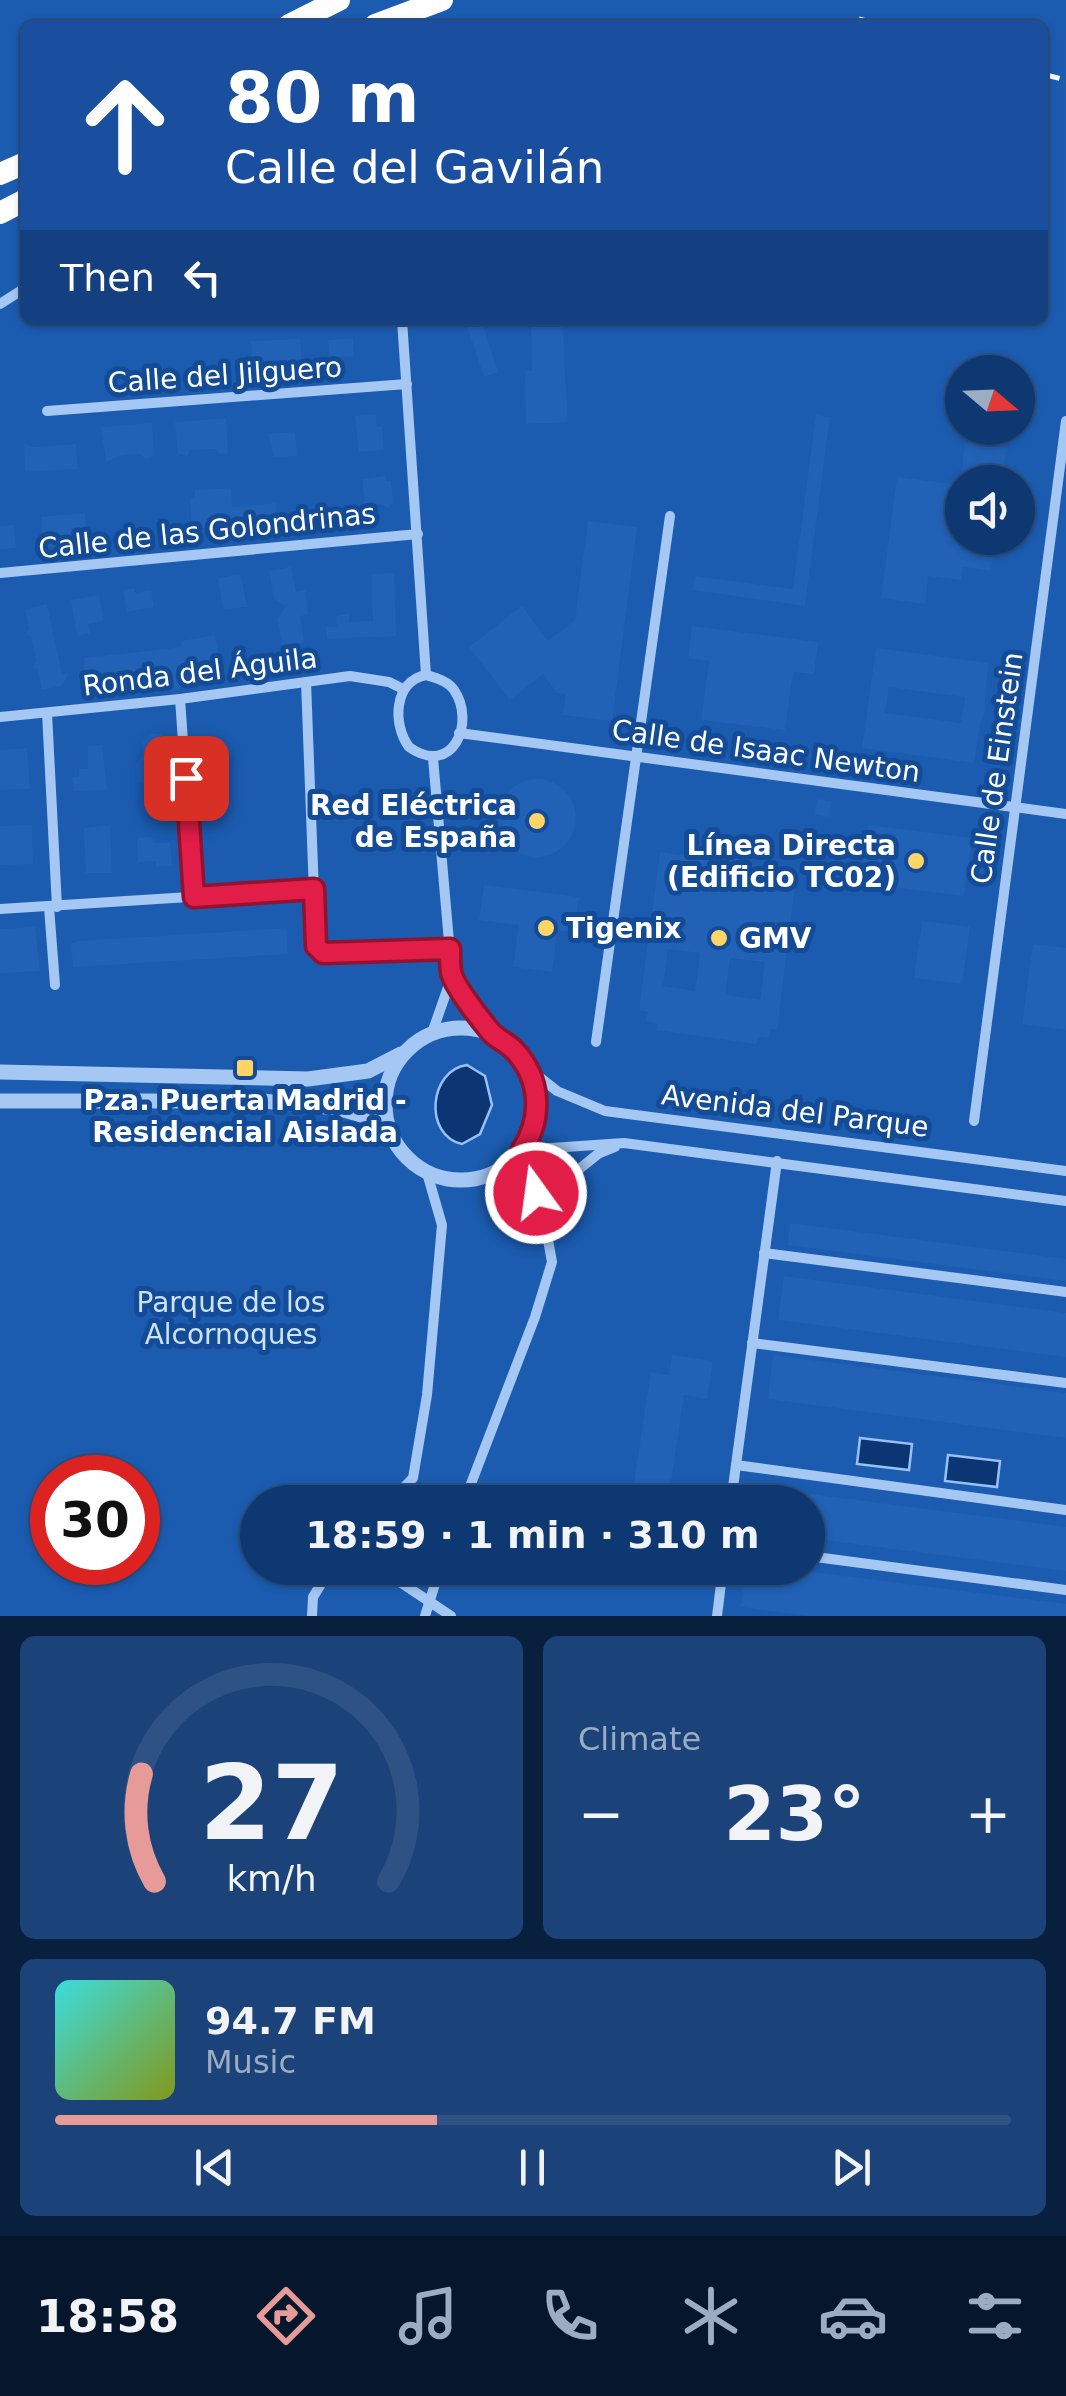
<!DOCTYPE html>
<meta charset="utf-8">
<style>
body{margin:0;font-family:"DejaVu Sans",sans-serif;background:#1c4379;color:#f1f3f6;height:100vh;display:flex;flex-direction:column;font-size:38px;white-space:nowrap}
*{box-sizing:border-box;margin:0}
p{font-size:32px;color:#9bacc3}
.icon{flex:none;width:55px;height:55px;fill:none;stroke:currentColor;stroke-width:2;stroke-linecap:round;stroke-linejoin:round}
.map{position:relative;height:1616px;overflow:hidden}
.side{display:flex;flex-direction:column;gap:20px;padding:20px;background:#081f3e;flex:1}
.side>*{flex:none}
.banner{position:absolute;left:20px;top:20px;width:1028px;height:305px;border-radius:15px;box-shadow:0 2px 8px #0004,0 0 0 2px #2e5284;background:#1a4fa0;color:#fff;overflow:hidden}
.needle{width:65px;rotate:109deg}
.tools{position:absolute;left:945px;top:355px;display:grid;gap:20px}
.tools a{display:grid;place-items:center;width:90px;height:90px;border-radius:50%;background:#0e3871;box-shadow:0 2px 8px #0004,0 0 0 2px #2e5284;font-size:50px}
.speed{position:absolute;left:30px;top:1455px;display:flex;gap:20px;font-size:50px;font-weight:700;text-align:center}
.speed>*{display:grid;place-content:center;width:130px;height:130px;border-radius:50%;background:#0e3871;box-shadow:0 2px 8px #0004,0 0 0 2px #2e5284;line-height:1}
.speed .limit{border:15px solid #d22;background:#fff;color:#111}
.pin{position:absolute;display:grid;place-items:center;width:85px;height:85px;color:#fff;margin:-42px;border-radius:20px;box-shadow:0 5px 15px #0006}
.me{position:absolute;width:110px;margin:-55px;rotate:346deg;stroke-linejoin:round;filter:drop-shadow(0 0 8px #0008)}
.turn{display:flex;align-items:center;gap:35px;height:210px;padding:0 40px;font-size:45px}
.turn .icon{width:130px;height:130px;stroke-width:2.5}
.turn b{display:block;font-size:70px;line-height:85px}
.then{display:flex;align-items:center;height:95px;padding:0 40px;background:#0003;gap:20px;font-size:38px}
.big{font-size:75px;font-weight:700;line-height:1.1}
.side .card{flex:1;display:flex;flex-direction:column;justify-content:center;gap:15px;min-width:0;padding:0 35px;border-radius:15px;background:#1c4379}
.side .dial{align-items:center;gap:0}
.dial svg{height:260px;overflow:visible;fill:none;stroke:#2e5284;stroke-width:7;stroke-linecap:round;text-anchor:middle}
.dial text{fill:#f1f3f6;stroke:none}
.song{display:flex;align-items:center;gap:30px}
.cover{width:120px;height:120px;border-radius:15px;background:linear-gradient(135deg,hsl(180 70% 55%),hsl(70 70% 35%))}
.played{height:10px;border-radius:5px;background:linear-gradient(90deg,#e69b98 40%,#2e5284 40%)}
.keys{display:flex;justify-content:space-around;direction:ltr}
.heat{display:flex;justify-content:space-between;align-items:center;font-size:55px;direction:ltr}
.side .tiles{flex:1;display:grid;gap:20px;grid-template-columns:1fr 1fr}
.card:last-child{grid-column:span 2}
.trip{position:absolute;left:240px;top:1485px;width:585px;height:100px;border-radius:50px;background:#0e3871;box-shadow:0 2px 8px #0004,0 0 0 2px #2e5284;font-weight:700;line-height:100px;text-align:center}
.menu{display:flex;height:160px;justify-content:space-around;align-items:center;background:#06162d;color:#9bacc3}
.menu .icon{width:70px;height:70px}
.menu .selected{color:#e69b98}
.menu b{font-size:45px;color:#f1f3f6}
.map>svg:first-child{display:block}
.green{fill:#1b5cb1;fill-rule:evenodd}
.water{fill:#0c3673;stroke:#97c1f6;stroke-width:2.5}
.building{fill:#2161b6;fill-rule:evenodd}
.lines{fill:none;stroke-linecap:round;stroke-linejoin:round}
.minor{stroke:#a5c7f3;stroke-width:10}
.tertiary{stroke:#a5c7f3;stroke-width:15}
.motorway{stroke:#fff;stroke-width:22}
.rail{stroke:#fff;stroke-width:5;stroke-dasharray:18 8;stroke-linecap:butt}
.route-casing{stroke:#92132f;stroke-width:25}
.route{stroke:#e11d48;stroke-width:18}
.poi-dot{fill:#ffd566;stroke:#134b97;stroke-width:4}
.labels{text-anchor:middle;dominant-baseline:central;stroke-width:10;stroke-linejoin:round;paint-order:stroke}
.street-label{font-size:28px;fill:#fff;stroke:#134b97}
.poi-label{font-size:28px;font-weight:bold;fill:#fff;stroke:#134b97;text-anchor:end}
.park-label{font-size:28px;fill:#cce2fd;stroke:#134b97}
</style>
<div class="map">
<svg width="1066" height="1616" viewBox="0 0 1066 1616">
<rect width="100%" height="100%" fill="#134b97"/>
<!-- green -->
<path class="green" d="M0 0H1066V1616H0ZM25 25H1042V320H25ZM962 372H1018V428H962ZM962 482H1018V538H962ZM52 1478H138V1562H52ZM258 1502H808V1568H258Z"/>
<!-- water -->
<g class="water">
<path d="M467 1065 485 1076 492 1105 480 1134 462 1144C423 1135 429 1070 467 1065Z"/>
<path d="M860 1438 912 1444 909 1470 857 1464Z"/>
<path d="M948 1455 1000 1461 997 1487 945 1481Z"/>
</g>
<!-- building -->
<g class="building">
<path d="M465 320H481L498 372 484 377Z"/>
<path d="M531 320H562L568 422 526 424 525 371H532Z"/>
<path d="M353 338 354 356 329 358 328 340Z"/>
<path d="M300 339 303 374 253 377 251 341Z"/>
<path d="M376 414 377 427H382L384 450 359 452 355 416Z"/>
<path d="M816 415 830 417 805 606 693 590 695 576 793 589Z"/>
<path d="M226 418 228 453 220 454 215 449 190 450 187 456 178 453 175 422Z"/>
<path d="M152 423 154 454 151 458 145 459 141 454 122 455 106 462 101 427Z"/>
<path d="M295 432 297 456 274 457 268 434Z"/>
<path d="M24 442 32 447 76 444 78 469 25 472Z"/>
<path d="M965 443 1006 448 1002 482H960Z"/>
<path d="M385 476 386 481H391L393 502 389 508 379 504 365 506 362 479Z"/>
<path d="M897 477 962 485V538H995L991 571 963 567 961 580 928 576 925 604 881 598Z"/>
<path d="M231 488 232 507 276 503 278 526 218 527V530L205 531V528H192L190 499H195V490Z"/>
<path d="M85 513 87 544 43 547 41 517Z"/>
<path d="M588 521 637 527 612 721 563 715 566 694 557 693 543 674 510 700 469 647 522 606 548 641 575 620Z"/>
<path d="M14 525 16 548 0 549V526Z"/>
<path d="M291 567 296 592 305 590 308 615 300 616 304 643 282 647 278 619 285 606 274 599 269 571Z"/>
<path d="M394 573 396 636 327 639 326 627 337 626 336 616 349 614V622L373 621 371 574Z"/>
<path d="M236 575 241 576 247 607 223 609 218 578Z"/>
<path d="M135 588V593L151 590 154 607 127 612 123 590Z"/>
<path d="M99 595 104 621 88 624 90 633 77 636 71 600Z"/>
<path d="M47 604 62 674 69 673 62 686 42 690 38 670 33 667 36 661 31 637 26 634 29 629 25 609Z"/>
<path d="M692 626 818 642 814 674 793 672 785 730 701 720 709 661 688 658Z"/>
<path d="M215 635 219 658 176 666 181 689 168 691 167 679 85 689 84 658 182 647 181 641Z"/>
<path d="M876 648 988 663 984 715 980 724 974 763 862 748ZM889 687 965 697 961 723 885 713Z"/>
<path d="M150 734H163L166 781 138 783 136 765 143 755 142 743Z"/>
<path d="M102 745 107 790 74 791 72 777 79 776V769H88V746Z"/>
<path d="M27 748 30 789 0 790V750Z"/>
<circle cx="537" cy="818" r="39"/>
<path d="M817 799 831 801 829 817 815 815Z"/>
<path d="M32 825 33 864 0 865V826Z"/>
<path d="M110 825 112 873H86L84 828Z"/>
<path d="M868 825 972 838 964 896 860 883Z"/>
<path d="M152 837 153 843 170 842 172 866 156 867V861L138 862 137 838Z"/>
<path d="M715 849 745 852 743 864 797 870 777 1030 770 1029 768 1038 758 1037 756 1044 656 1030 657 1023 646 1021 648 1012 639 1010 660 852 714 860ZM668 949 700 953 695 991 663 986ZM730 958 765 962 760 1000 725 995Z"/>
<path d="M484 885 579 897 574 932 557 930 552 972 513 967 519 925 479 920Z"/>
<path d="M922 921 970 927 962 984 914 978Z"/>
<path d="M35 927 40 971 0 973V929Z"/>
<path d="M286 928 288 954 73 967 71 944 78 941Z"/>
<path d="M1033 944 1066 948V1030L1022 1024Z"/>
<path d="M790 1223 1066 1259V1281L788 1245Z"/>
<path d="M784 1276 1066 1313V1357L778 1320Z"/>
<path d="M672 1355 713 1361 707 1399 684 1395 668 1502H631L651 1372 669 1375Z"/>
<path d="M773 1355 1066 1393V1438L768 1399Z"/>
<path d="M756 1487 1066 1527V1571L808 1538V1502H754Z"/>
<path d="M746 1568H780L1066 1604V1616H809L741 1607Z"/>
</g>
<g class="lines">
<!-- minor -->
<g class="minor">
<path d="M0 304 25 288"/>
<path d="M402 320 426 675"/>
<path d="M47 411 407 384"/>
<path d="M0 573 418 534"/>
<path d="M426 675C436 678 448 681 454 690 476 722 453 778 409 747 392 724 394 681 426 675Z"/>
<path d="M306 682 316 946 323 953 450 949"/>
<path d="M180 699 194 897"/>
<path d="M47 713 57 907"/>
<path d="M0 717 180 699 350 676 389 682 403 689"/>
<path d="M459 733 1066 814"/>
<path d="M49 907 55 985"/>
<path d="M0 909 314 889"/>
<path d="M452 976 492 1034"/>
<path d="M432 1033 452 976 433 758"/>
<path d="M596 1042 670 516"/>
<path d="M528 1068 557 1091 605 1111 1066 1171"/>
<path d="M974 1121 1066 421"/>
<path d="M544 1217 558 1186 598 1154 615 1147"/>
<path d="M764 1253 1066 1292"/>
<path d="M752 1343 1066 1383"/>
<path d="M736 1465 1066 1510"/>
<path d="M390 1502 413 1478 427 1395 442 1225 427 1173"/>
<path d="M464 1502 535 1317 552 1262 544 1218 522 1150 624 1143 1066 1201"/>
<path d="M731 1502 777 1161"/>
<path d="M808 1556 1066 1590"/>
<path d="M379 1568 451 1616"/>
<path d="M312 1616 313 1597 331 1568"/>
<path d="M425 1616 440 1568"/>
<path d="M717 1616 723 1568"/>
</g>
<!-- tertiary -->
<g class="tertiary">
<circle cx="461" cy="1104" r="76"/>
<path d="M0 1072 308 1079 368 1071 401 1054"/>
<path d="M0 1101H262L337 1108 386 1122"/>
</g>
<!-- motorway -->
<g class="motorway">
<path d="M289 25 339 0"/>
<path d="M375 25 442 0"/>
<path d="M0 174 25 163"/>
<path d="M0 213 25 200"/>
</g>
<!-- rail -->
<g class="rail">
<path d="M859 19 882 25"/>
<path d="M1042 74 1066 80"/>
</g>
</g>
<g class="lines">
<defs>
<path id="route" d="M186 778 194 897 314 889 316 946 323 953 450 949C450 956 450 965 451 972 454 986 480 1019 490 1031 496 1039 507 1042 514 1050 541 1078 543 1118 522 1150L536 1193"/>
</defs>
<!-- route casing -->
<use href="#route" class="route-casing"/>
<!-- route -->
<use href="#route" class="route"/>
</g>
<!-- markers -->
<g class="poi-dot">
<circle cx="537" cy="821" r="10"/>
<circle cx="916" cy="861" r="10"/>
<circle cx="546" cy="928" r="10"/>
<circle cx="719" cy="938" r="10"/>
<rect x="235" y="1058" width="20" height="20" rx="5"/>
</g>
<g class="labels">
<!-- street labels -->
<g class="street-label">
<text transform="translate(225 375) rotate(-4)">Calle del Jilguero</text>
<text transform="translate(207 531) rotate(-6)">Calle de las Golondrinas</text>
<text transform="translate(200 672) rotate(-7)">Ronda del Águila</text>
<text transform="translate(766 751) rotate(8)">Calle de Isaac Newton</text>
<text transform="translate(997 768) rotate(-82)">Calle de Einstein</text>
<text transform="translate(795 1111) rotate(7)">Avenida del Parque</text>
</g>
<!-- poi labels -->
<g class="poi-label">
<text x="517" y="805">Red Eléctrica<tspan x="517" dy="32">de España</tspan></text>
<text x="896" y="845">Línea Directa<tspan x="896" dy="32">(Edificio TC02)</tspan></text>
<text x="566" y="928" text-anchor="start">Tigenix</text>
<text x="739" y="938" text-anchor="start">GMV</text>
<text x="245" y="1100" text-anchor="middle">Pza. Puerta Madrid -<tspan x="245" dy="32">Residencial Aislada</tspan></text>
</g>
<!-- park labels -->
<g class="park-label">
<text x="231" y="1302">Parque de los<tspan x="231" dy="32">Alcornoques</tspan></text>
</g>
</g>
</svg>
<div class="tools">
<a><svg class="needle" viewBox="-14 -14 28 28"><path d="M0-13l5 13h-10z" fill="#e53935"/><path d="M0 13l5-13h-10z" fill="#9bacc3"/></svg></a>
<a><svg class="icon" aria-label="sound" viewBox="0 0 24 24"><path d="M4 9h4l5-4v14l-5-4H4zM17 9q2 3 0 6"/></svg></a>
</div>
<div class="speed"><div class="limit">30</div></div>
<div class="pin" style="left:186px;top:778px;background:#d93025"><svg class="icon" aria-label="arrive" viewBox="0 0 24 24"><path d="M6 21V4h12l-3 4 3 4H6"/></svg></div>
<svg class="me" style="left:536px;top:1193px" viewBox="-20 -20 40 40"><circle r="17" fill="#e11d48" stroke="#fff" stroke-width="3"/><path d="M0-11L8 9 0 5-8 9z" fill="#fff"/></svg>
<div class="trip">18:59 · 1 min · 310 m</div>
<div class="banner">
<div class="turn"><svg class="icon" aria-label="ahead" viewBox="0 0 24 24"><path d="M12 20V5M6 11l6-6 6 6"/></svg><div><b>80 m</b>Calle del Gavilán</div></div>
<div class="then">Then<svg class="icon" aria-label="left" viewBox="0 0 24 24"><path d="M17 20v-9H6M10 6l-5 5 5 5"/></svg></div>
</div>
</div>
<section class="side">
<div class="tiles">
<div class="card dial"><svg viewBox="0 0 100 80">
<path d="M14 69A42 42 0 1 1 86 69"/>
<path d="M14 69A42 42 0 0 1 10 36" stroke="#e69b98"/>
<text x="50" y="56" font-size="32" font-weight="700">27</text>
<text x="50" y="72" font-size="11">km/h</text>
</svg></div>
<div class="card"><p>Climate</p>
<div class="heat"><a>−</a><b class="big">23°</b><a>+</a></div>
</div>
<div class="card">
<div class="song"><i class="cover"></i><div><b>94.7 FM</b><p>Music</p></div></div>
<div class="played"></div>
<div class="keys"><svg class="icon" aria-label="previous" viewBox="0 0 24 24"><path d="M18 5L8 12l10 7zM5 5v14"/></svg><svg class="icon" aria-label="pause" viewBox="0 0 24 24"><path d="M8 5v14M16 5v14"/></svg><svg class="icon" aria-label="next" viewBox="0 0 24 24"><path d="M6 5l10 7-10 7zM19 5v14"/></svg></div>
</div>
</div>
</section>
<nav class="menu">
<b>18:58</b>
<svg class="icon selected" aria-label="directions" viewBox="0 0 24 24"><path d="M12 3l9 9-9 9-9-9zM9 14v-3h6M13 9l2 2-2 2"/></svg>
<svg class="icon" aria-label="music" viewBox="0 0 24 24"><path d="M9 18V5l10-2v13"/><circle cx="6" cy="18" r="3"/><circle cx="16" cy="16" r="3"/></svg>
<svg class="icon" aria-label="phone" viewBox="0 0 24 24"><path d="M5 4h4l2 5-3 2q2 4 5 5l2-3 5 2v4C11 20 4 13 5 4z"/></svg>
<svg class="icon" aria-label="climate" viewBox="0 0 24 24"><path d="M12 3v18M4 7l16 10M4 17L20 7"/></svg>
<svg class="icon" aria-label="car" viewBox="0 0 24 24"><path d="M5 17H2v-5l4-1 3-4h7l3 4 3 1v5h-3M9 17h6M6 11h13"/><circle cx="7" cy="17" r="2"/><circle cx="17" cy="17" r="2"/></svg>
<svg class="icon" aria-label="filters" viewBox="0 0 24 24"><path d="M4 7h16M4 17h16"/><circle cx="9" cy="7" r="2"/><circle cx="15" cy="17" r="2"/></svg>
</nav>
